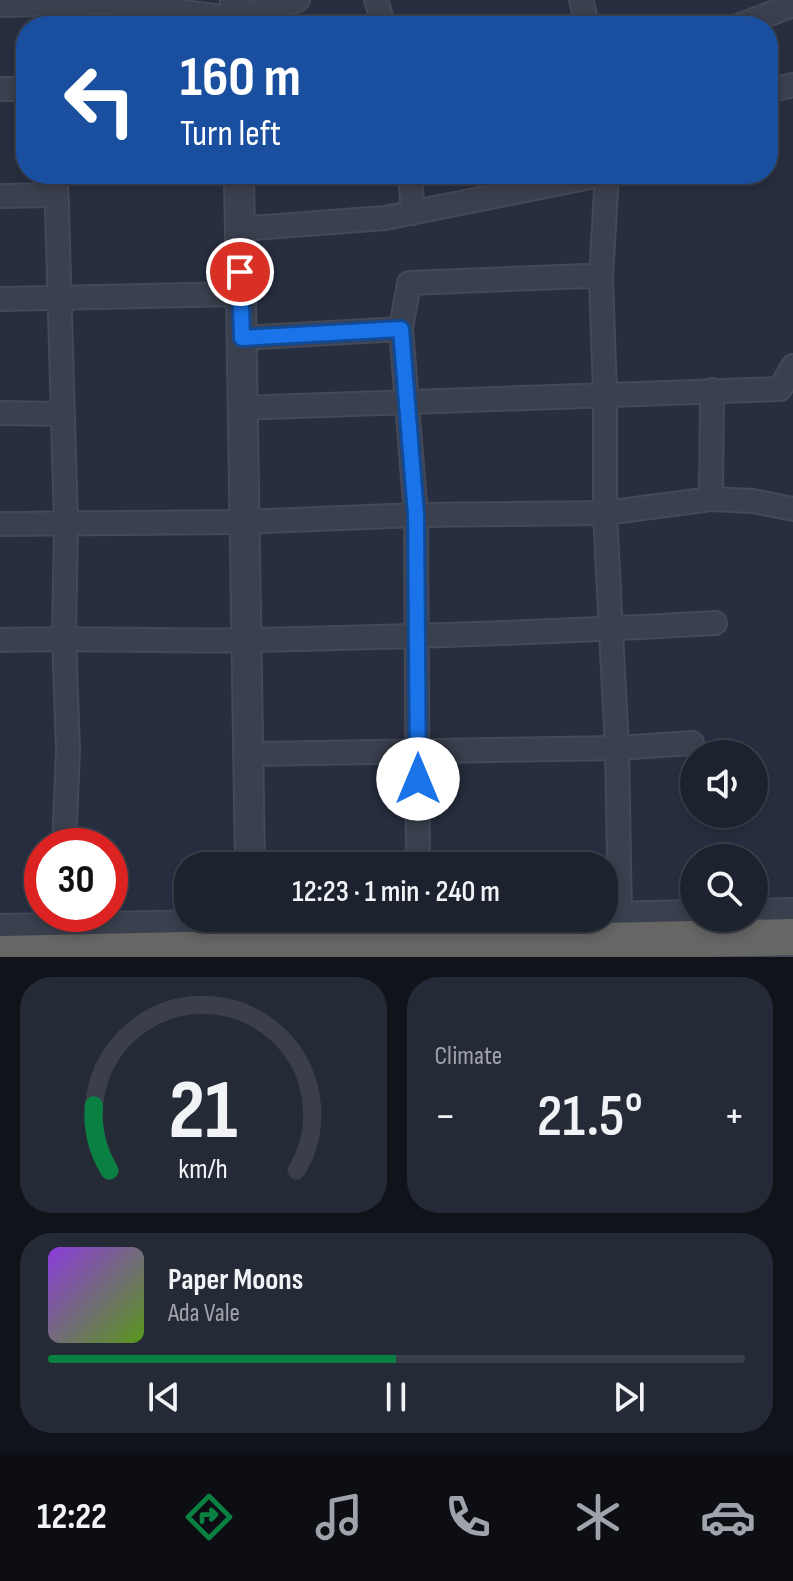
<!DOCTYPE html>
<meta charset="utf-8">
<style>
body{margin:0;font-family:"Sofia Sans Condensed",sans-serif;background:#252a37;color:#f1f3f6;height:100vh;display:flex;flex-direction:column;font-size:30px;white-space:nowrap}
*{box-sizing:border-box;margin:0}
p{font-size:26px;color:#a0a4aa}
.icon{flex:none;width:44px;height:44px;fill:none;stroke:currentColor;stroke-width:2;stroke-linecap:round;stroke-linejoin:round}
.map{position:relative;height:957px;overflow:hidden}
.details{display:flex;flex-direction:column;gap:20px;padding:20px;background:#10131a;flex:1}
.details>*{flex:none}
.banner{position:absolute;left:16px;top:16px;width:762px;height:168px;border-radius:32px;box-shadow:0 4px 12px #0003,0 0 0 2px #3b3f4b;background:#1a4fa0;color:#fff;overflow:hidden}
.tools{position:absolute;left:680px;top:740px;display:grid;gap:16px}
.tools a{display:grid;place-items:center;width:88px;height:88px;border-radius:50%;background:#1d222f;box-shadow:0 4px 12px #0003,0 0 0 2px #3b3f4b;font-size:40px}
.speed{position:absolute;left:24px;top:828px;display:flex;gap:16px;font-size:40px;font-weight:700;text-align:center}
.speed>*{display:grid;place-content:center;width:104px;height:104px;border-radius:50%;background:#1d222f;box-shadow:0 4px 12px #0003,0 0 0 2px #3b3f4b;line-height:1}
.speed .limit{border:12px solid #d22;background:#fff;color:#111}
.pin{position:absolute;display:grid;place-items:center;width:68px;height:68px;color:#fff;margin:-34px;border:4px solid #fff;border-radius:50%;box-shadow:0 2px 8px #0007}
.me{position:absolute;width:88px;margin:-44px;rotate:0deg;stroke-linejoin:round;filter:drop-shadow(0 0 6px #0008)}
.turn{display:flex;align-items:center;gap:28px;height:168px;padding:0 32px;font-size:36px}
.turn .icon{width:104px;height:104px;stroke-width:2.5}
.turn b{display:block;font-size:56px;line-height:68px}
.big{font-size:60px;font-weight:600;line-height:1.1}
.details .widget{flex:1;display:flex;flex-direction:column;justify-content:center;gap:12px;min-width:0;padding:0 28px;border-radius:32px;background:#252a37}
.details .dial{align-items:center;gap:0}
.dial svg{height:208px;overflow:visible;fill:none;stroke:#3b3f4b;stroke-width:7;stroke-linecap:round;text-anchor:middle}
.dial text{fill:#f1f3f6;stroke:none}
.song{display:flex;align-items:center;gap:24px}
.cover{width:96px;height:96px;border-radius:12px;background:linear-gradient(135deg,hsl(270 70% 55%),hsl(90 70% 35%))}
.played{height:8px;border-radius:4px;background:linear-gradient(90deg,#0b8043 50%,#3b3f4b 50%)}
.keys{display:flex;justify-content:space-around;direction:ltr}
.heat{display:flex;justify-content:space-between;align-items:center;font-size:44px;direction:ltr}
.details .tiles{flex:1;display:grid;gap:20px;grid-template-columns:1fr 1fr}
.widget:last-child{grid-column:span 2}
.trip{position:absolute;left:174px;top:852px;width:444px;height:80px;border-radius:32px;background:#1d222f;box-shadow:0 4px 12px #0003,0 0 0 2px #3b3f4b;font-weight:600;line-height:80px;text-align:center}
.dock{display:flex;height:128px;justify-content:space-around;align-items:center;background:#0c0e13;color:#a0a4aa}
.dock .icon{width:56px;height:56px}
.dock .selected{color:#0b8043}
.dock b{font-size:36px;color:#f1f3f6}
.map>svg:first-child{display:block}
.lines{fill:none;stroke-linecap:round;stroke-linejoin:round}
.minor-casing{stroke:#444958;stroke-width:26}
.tertiary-casing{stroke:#444958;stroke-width:32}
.trunk-casing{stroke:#464b59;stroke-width:40}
.minor{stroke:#3b404f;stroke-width:22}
.tertiary{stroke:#3b404f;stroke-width:28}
.trunk{stroke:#666664;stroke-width:36}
.route-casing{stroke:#114b97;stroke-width:20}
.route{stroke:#1a73e8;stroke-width:14}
</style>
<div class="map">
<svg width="793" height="957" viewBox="0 0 793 957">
<rect width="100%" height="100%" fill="#272e3f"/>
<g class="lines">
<defs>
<g id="minor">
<path d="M376 0 384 26"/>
<path d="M581 0 588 26"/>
<path d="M0 5 112 2 236 19 298 0"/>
<path d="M738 26 793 5"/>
<path d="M0 89H26"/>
<path d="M768 91 793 85"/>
<path d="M56 174 66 524 64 637 68 751 64 846"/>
<path d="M410 174 413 213"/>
<path d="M607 174 601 278 605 394V513L617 748 620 917"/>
<path d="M0 196 56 195"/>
<path d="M239 229 385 218 606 174"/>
<path d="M0 299 240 294"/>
<path d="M242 338 401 329"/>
<path d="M243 408 780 389 793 366"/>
<path d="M0 413 62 414"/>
<path d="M711 499 753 501 793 509"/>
<path d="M0 524 244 522 416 515 605 513 711 499 712 390"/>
<path d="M0 640C83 637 166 642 248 640 404 637 560 632 715 623"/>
<path d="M248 754 617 748 692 743"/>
<path d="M418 866 416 515 401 329 409 283 586 276 601 278"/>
</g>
<g id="tertiary">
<path d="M235 0 236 26"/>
<path d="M239 174 250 866"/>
<path d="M754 914 793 913"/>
<path d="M604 917 694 915"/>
<path d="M0 929 562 918"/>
</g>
<path id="trunk" d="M0 954 793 937"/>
</defs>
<!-- minor casing -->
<use href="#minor" class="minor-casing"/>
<!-- tertiary casing -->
<use href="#tertiary" class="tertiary-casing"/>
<!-- trunk casing -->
<use href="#trunk" class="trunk-casing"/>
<!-- minor -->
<use href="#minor" class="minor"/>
<!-- tertiary -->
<use href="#tertiary" class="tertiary"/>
<!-- trunk -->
<use href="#trunk" class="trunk"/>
</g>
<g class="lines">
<defs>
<path id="route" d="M240 272 242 338 401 329 416 515 418 779"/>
</defs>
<!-- route casing -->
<use href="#route" class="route-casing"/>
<!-- route -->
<use href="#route" class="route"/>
</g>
</svg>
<div class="tools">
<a><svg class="icon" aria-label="sound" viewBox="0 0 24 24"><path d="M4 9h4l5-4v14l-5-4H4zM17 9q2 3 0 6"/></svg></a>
<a><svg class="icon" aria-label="search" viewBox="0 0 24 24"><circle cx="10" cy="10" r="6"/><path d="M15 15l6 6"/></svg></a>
</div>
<div class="speed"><div class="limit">30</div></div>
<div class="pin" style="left:240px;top:272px;background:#d93025"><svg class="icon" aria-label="arrive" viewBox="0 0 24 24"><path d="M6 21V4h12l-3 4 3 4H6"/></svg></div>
<svg class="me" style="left:418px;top:779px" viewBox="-20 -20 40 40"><circle r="19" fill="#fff"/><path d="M0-13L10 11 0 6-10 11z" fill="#1a73e8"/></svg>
<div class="trip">12:23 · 1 min · 240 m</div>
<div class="banner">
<div class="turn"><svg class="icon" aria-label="left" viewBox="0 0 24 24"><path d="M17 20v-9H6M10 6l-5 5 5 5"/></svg><div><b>160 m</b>Turn left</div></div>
</div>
</div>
<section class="details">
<div class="tiles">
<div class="widget dial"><svg viewBox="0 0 100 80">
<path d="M14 69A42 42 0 1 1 86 69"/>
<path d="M14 69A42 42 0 0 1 8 44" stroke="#0b8043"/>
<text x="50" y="56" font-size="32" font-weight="700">21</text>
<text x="50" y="72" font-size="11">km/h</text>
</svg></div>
<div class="widget"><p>Climate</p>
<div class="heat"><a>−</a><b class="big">21.5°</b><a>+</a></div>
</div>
<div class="widget">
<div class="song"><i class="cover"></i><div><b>Paper Moons</b><p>Ada Vale</p></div></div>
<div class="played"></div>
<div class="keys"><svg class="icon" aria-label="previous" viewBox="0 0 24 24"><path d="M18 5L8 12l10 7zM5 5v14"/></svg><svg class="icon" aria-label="pause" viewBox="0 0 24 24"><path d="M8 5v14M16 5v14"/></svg><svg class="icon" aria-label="next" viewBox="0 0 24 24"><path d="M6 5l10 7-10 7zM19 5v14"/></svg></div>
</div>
</div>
</section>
<nav class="dock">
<b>12:22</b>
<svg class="icon selected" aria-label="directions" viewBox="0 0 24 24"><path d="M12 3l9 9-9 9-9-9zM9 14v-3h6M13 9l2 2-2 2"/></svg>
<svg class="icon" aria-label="music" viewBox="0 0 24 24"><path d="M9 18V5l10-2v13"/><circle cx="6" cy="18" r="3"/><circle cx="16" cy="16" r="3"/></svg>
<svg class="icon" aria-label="phone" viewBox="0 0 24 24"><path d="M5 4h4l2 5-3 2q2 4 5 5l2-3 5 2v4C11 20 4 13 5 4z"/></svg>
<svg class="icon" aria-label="climate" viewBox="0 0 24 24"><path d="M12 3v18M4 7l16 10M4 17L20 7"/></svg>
<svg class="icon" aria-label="car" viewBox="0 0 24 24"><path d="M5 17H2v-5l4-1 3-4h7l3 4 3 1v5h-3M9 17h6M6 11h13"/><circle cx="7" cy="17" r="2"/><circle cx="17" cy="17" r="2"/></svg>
</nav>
